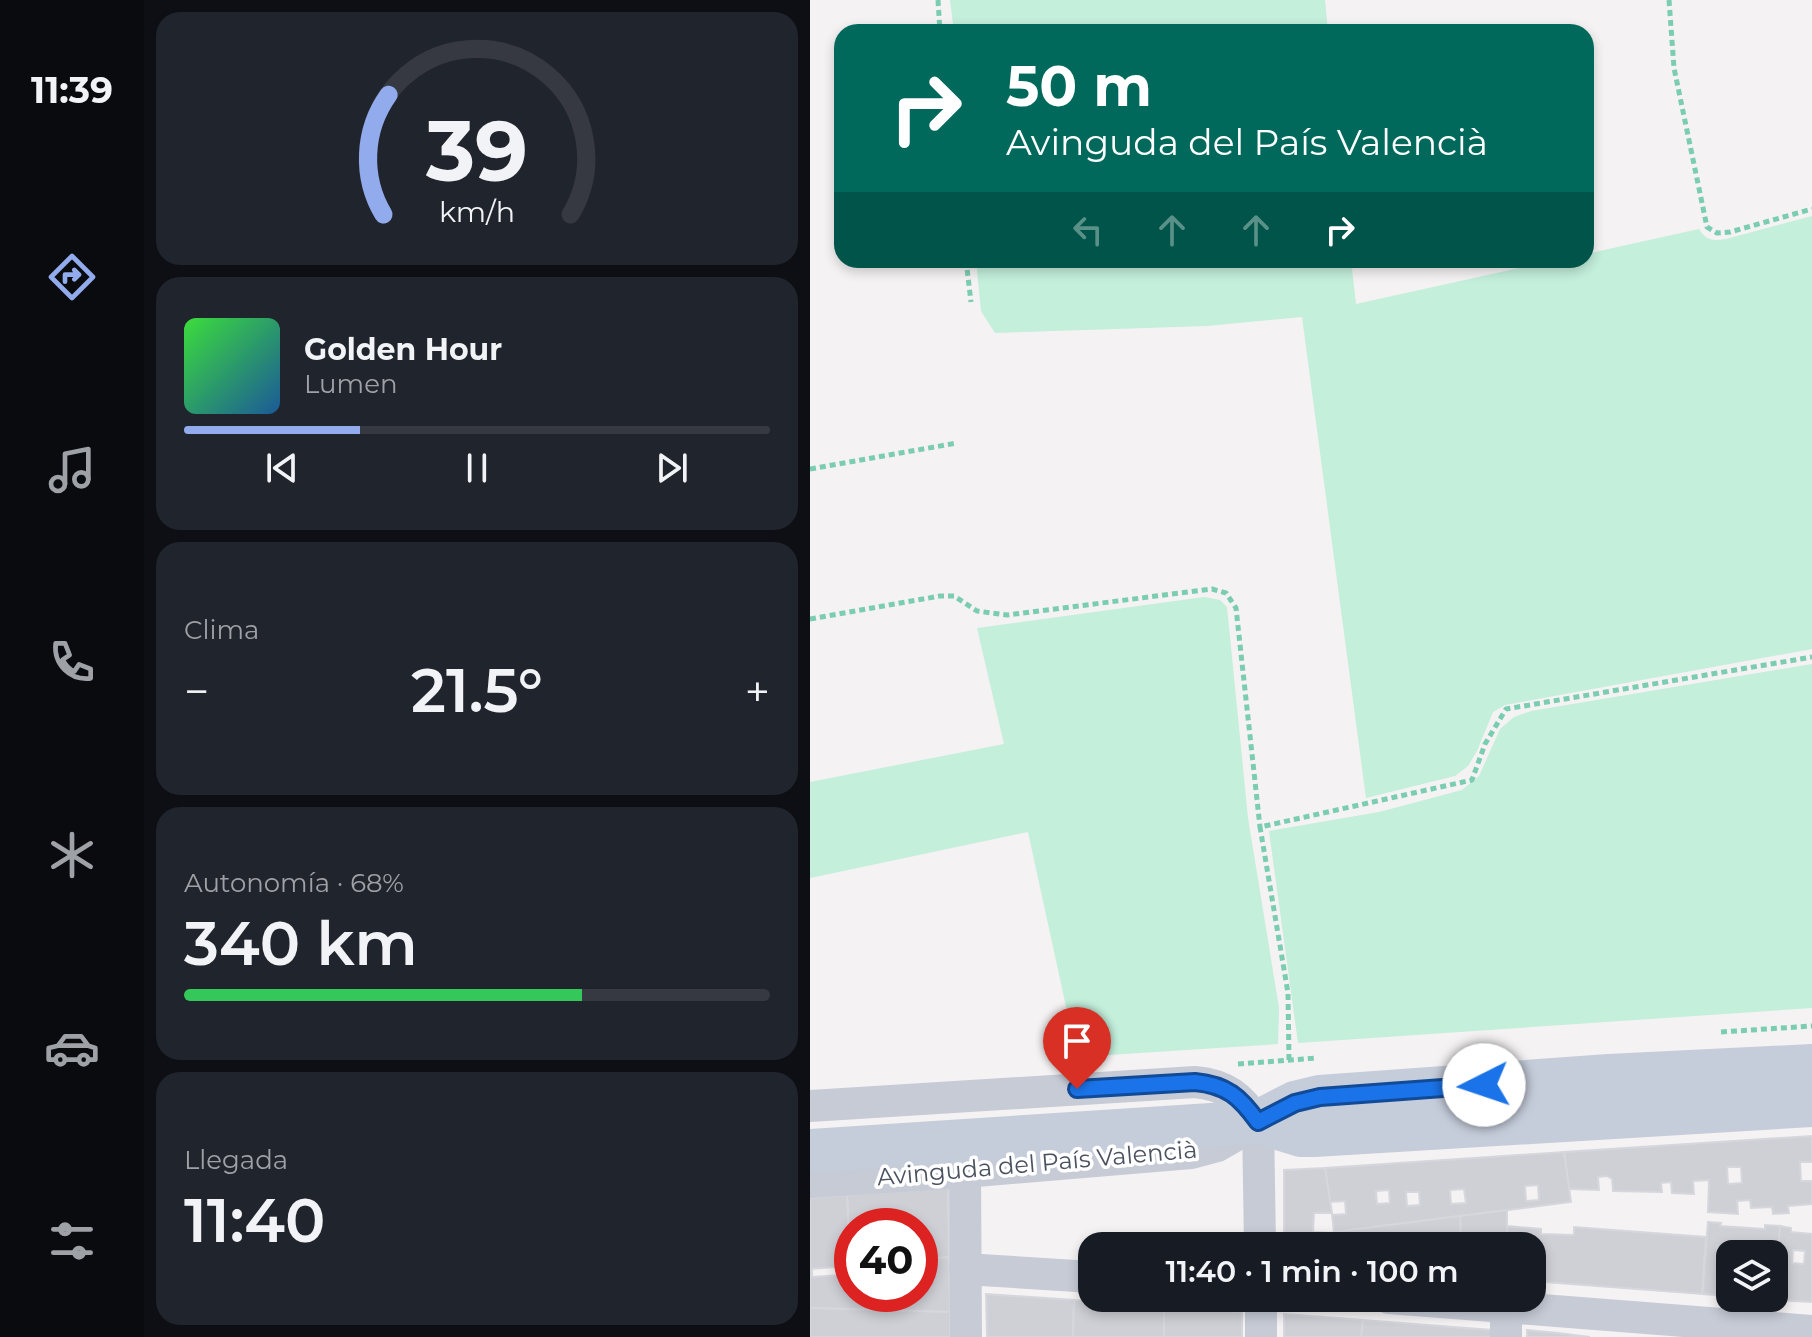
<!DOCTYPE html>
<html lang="es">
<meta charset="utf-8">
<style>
body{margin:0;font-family:Montserrat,sans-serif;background:#20242c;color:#f1f3f6;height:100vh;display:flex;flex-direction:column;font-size:30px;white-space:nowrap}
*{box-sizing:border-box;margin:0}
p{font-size:26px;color:#9ea1a6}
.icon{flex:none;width:44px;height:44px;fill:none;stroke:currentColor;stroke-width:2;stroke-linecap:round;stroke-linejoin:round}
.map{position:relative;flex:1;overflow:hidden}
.sheet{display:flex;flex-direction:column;gap:12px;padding:12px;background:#0d0f14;width:666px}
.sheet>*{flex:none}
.banner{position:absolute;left:24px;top:24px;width:760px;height:244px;border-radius:24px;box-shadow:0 4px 12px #0003;background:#00695c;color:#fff;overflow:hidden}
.buttons{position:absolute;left:906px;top:1240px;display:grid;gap:16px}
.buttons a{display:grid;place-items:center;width:72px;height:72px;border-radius:16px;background:#171b24;box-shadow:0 4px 12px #0003;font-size:40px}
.speed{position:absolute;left:24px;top:1208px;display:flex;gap:16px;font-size:40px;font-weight:700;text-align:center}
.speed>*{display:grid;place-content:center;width:104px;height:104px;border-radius:50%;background:#171b24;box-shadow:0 4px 12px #0003;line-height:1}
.speed .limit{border:12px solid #d22;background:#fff;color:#111}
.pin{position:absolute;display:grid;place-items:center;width:68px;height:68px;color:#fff;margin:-82px -34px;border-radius:50% 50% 50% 0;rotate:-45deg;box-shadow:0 0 8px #0007}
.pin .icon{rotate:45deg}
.me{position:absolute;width:88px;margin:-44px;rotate:266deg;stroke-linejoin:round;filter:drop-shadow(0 0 6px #0008)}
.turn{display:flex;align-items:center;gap:28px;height:168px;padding:0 40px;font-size:36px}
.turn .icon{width:104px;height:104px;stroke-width:2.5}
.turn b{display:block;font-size:56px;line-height:68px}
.lanes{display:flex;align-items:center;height:76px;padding:0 40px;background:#0003;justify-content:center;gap:40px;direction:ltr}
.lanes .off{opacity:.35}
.big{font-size:60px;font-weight:600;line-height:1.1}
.sheet .tile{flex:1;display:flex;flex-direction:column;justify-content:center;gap:12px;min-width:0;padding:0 28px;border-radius:24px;background:#20242c}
.sheet .dial{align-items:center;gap:0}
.dial svg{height:208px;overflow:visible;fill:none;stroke:#363941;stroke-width:7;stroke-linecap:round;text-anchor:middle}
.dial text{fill:#f1f3f6;stroke:none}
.song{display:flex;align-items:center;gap:24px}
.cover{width:96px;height:96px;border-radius:12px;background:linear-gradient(135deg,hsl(120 70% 55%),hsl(210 70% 35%))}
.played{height:8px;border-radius:4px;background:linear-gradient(90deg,#92abed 30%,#363941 30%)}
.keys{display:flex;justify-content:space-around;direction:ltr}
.heat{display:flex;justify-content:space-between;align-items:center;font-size:44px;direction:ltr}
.charge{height:12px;border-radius:6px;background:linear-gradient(90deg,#34c759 68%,#363941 0)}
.trip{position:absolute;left:268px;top:1232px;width:468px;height:80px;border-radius:24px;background:#171b24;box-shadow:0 4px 12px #0003;font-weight:600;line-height:80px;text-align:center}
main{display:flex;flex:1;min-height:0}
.tabs{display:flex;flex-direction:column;width:144px;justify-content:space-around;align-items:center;background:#090b0e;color:#9ea1a6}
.tabs .icon{width:56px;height:56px}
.tabs .selected{color:#92abed}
.tabs b{font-size:36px;color:#f1f3f6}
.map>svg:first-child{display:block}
.green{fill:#c3efdb}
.building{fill:#cfd0d6;stroke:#d6d7dd;stroke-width:2;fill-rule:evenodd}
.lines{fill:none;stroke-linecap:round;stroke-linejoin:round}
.path{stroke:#7bcdb2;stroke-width:5;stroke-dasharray:6 4;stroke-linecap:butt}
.street{stroke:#c6cbd6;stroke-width:32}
.secondary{stroke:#c5ccda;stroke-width:44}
.route-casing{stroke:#114b97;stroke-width:20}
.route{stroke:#1a73e8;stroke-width:14}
.labels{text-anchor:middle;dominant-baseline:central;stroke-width:7;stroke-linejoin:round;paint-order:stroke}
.street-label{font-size:24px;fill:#4a515f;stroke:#fff}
</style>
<main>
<nav class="tabs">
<b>11:39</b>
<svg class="icon selected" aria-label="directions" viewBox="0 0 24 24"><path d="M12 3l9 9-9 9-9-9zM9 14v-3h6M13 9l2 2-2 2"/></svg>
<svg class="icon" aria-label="music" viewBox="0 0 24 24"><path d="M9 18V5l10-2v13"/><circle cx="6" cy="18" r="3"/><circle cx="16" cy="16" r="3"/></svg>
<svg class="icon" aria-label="phone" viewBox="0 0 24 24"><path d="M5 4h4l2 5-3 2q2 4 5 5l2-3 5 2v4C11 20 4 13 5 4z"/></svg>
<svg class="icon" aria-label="climate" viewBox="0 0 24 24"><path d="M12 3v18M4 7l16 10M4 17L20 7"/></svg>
<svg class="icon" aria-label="car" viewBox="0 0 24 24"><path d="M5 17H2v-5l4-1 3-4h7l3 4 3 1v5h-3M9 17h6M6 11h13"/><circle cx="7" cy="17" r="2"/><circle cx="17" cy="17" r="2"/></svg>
<svg class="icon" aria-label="filters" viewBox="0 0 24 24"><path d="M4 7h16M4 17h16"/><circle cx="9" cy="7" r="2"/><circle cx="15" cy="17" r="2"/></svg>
</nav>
<section class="sheet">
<div class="tile dial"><svg viewBox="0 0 100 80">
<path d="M14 69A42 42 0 1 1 86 69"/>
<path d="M14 69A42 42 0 0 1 16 23" stroke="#92abed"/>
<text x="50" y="56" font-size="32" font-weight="700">39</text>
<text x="50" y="72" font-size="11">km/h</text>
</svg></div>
<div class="tile">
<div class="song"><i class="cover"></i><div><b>Golden Hour</b><p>Lumen</p></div></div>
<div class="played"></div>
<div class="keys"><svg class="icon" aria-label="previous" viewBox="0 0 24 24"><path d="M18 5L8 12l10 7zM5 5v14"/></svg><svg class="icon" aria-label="pause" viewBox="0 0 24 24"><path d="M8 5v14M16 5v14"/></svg><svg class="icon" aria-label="next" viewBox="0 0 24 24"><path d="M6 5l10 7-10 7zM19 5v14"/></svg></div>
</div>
<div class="tile"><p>Clima</p>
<div class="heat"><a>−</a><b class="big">21.5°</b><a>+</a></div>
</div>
<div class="tile"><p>Autonomía · 68%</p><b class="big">340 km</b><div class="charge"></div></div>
<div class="tile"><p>Llegada</p><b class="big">11:40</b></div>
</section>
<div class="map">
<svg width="1002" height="1337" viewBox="0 0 1002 1337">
<rect width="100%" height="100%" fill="#f4f2f2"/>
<!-- green -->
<g class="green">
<path d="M140 0H515L518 32H144Z"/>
<path d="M1002 216V649L695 705 683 712 667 751 658 766 645 776 556 798 492 317 397 326 185 333 171 311 166 260H541L546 304 746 260H776V254L889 229C896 241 904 241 916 239Z"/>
<path d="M394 597 410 600 417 607 438 818 469 1008 468 1044 267 1057 218 832 0 878V782L194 744 167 628Z"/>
<path d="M1002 664V1008L488 1043 459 831 569 812 652 790 669 776 690 729 704 717 721 711Z"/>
</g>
<!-- building -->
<g class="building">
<path d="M1002 1136V1162H990L991 1181H1002V1204L978 1206 979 1213 963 1214 962 1207 941 1208 940 1200 927 1201 928 1214 898 1212 899 1180 883 1181 884 1194 862 1193 861 1182 851 1183 852 1192 803 1191 802 1179 797 1176 788 1177 789 1190 759 1189 754 1152ZM917 1167H931L932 1183 918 1184Z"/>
<path d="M754 1152 761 1202 524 1232 522 1215 536 1214 535 1201 520 1202 515 1168ZM728 1185 729 1200 716 1201 715 1186ZM654 1189 656 1203 641 1204 640 1190ZM579 1190 580 1203 567 1204 566 1191ZM596 1192H609L610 1205 597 1206Z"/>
<path d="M515 1168 522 1213H504L503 1232 525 1233 527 1246H474V1170Z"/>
<path d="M138 1188 139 1257 110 1260V1226H42L41 1274 37 1195Z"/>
<path d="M37 1195 41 1274 27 1275 26 1267 0 1269V1198Z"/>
<path d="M697 1210V1246H651L650 1216Z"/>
<path d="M650 1216 651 1246H633V1237L611 1235 610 1246H576L575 1241H558V1246H527L524 1232Z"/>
<path d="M898 1222 911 1223 910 1226 955 1229V1225L970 1226 965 1300 944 1298H964V1254H956V1250L944 1249V1254H920V1296L892 1294ZM907 1246 920 1247 919 1262 906 1261Z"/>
<path d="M697 1226 731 1229V1234L764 1235V1227L896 1237 892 1294 722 1281V1246H697Z"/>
<path d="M970 1226 981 1228V1232L1002 1234V1302L965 1300ZM983 1250 995 1251 994 1264 982 1263Z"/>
<path d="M139 1257 140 1312 0 1308V1269H2V1277L42 1274V1294H110V1260Z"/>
<path d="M176 1294 264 1300 263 1337H177Z"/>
<path d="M264 1300 354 1307V1337H263Z"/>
<path d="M354 1307 432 1312V1337H354Z"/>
<path d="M0 1308 140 1312V1337H0Z"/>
<path d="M474 1314 553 1320 551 1337H474Z"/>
<path d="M553 1320 682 1330V1337H551Z"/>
<path d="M717 1330 748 1333 780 1337H717Z"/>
</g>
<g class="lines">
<!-- path -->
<g class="path">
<path d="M128 0 130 32"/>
<path d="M859 0 864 68 897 227 907 233 920 232 1002 209"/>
<path d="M156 260 161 302"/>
<path d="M0 469 147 443"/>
<path d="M0 619 130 596H144L167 611 197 615 402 589 416 593 426 608 450 827"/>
<path d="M911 1032 1002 1026"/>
<path d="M479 1060 478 993 450 827 662 780 675 744 696 709 1002 657"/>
<path d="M428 1064 506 1058"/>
</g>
<!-- street -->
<g class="street">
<path d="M0 1106 385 1082C417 1085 430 1097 448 1122"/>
<path d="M448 1122 450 1246"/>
<path d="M155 1172 156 1337"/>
<path d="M0 1182 155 1172 381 1153 407 1146 442 1126"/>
<path d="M155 1269 282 1277"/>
<path d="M451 1298V1337"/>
<path d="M579 1298 1002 1331"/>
<path d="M696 1306V1337"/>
</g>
<!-- secondary -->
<g class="secondary">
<path d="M448 1122 485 1103 510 1097 799 1076 1002 1066"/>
<path d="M0 1151 448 1122 491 1135H504L1002 1105"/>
</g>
</g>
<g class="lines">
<defs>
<path id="route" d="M267 1089 385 1082C417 1085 430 1097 448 1122L485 1103 510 1097 674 1085"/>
</defs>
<!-- route casing -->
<use href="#route" class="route-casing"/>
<!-- route -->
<use href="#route" class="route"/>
</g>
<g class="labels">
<!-- street labels -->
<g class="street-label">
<text transform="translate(227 1163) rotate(-5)">Avinguda del País Valencià</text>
</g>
</g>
</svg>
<div class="buttons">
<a><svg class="icon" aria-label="layers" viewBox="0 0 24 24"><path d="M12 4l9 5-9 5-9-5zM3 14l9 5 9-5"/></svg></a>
</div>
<div class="speed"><div class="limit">40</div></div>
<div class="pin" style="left:267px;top:1089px;background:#d93025"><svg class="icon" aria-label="arrive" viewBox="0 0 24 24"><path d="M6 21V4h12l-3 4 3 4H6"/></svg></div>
<svg class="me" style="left:674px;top:1085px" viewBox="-20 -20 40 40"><circle r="19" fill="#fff"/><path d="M0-13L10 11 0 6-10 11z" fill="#1a73e8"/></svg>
<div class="trip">11:40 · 1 min · 100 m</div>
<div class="banner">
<div class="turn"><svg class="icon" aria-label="right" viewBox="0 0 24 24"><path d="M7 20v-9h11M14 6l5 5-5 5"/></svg><div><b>50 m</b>Avinguda del País Valencià</div></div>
<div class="lanes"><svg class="icon off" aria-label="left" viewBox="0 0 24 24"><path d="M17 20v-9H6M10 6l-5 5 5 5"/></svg><svg class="icon off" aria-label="ahead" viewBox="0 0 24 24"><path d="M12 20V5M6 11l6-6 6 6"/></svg><svg class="icon off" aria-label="ahead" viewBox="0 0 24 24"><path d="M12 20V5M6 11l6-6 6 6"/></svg><svg class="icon" aria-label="right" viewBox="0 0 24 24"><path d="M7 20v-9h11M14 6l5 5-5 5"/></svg></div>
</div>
</div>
</main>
